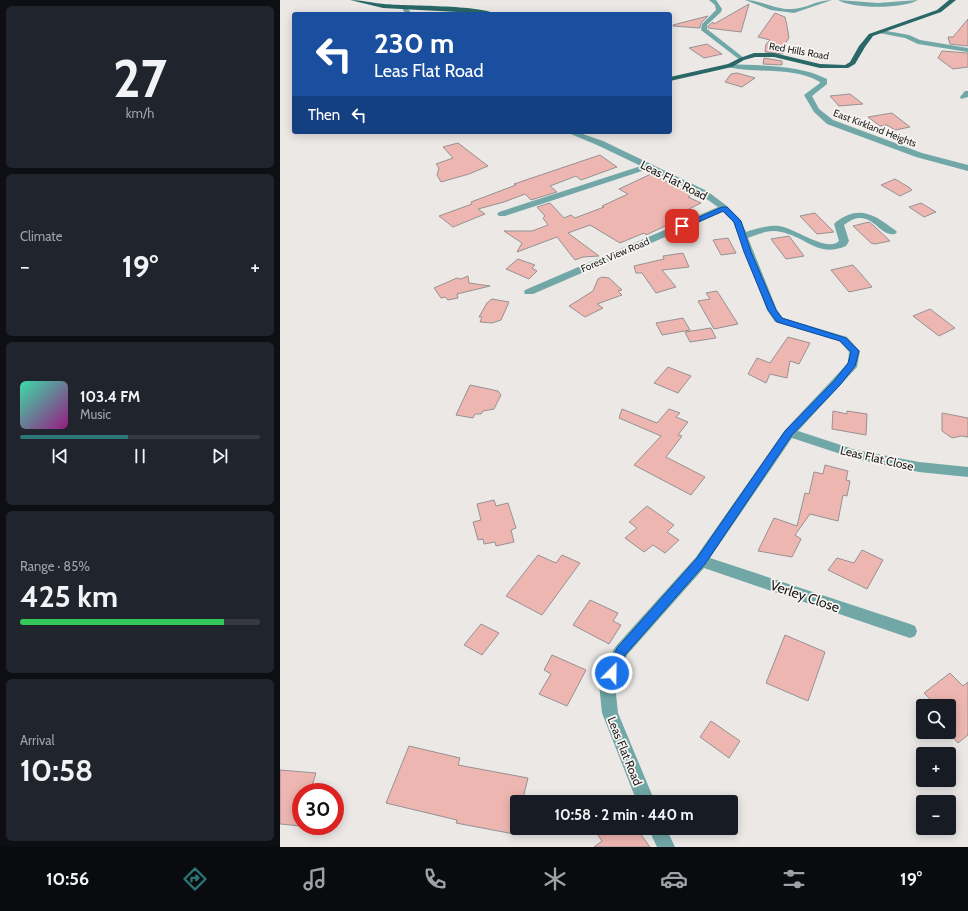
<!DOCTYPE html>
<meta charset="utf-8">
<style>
body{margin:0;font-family:Cabin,sans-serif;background:#20242c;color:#f1f3f6;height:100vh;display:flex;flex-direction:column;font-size:15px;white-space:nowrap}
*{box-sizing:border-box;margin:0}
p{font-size:13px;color:#9ea1a6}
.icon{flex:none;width:22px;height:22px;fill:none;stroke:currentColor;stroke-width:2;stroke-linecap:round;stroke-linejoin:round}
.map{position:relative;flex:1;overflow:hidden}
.details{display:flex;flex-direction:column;gap:6px;padding:6px;background:#0d0f14;width:280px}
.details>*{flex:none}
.guide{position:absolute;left:12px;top:12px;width:380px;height:122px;border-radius:4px;box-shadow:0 2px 10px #0003;background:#1a4fa0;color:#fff;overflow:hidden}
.tools{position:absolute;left:636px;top:699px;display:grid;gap:8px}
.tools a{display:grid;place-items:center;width:40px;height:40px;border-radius:4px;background:#171b24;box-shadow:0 2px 10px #0003;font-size:20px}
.speed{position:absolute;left:12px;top:783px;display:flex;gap:8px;font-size:20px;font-weight:700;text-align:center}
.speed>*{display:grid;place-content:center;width:52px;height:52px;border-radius:50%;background:#171b24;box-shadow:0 2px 10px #0003;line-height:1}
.speed .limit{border:6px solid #d22;background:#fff;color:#111}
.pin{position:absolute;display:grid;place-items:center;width:34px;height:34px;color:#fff;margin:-17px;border-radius:8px;box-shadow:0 2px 6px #0006}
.me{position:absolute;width:44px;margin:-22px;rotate:23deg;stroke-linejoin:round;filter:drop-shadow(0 0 3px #0008)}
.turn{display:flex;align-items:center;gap:14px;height:84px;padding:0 16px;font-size:18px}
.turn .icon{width:52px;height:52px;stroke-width:2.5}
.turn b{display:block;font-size:28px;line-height:34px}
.then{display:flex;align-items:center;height:38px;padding:0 16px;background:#0003;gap:8px;font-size:15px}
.big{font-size:30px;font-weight:700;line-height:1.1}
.details .widget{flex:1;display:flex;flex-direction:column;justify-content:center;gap:6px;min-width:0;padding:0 14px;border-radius:6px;background:#20242c}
.details .dial{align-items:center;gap:0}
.dial b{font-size:52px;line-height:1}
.song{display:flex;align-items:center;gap:12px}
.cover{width:48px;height:48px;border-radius:6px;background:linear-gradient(135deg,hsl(160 70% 55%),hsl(310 70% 35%))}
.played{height:4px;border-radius:2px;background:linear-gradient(90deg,#2c7678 45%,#363941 45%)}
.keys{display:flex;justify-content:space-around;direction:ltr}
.heat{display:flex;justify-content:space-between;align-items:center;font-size:22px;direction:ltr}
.charge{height:6px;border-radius:3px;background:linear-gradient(90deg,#34c759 85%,#363941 0)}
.trip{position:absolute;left:230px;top:795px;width:228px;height:40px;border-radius:4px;background:#171b24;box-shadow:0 2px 10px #0003;font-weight:700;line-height:40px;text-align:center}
.menu{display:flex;height:64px;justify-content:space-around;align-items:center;background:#090b0e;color:#9ea1a6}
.menu .icon{width:28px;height:28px}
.menu .selected{color:#2c7678}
.menu b{font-size:18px;color:#f1f3f6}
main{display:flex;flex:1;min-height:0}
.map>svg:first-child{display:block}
.building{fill:#eeb6b1;stroke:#969292}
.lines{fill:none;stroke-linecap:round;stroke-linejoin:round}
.minor{fill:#71a7a6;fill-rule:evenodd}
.major{fill:#296867;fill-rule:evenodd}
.route{fill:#1a73e8;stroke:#114b97}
.labels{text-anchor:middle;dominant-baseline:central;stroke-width:3.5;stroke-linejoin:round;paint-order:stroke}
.far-street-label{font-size:10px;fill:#1e1d1d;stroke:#f8f5f3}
.street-label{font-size:12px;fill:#1e1d1d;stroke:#f8f5f3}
.near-street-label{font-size:14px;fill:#1e1d1d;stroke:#f8f5f3}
</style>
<main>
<section class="details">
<div class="widget dial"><b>27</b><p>km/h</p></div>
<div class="widget"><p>Climate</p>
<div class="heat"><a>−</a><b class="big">19°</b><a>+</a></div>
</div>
<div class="widget">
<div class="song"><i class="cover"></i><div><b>103.4 FM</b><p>Music</p></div></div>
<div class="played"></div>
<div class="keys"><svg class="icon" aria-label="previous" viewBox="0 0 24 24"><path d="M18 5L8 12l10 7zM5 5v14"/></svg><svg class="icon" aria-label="pause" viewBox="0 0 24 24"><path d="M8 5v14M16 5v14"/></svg><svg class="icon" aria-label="next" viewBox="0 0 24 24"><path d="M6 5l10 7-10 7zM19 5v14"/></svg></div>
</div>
<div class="widget"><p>Range · 85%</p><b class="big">425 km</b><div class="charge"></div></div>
<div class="widget"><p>Arrival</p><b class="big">10:58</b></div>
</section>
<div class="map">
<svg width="688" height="847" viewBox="0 0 688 847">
<rect width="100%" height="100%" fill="#ebe8e6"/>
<!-- building -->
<g class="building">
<path d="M469 4 461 32 428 28V26L433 22 434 24Z"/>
<path d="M495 13 505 17 507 26 509 38 504 45 503 54 485 52 486 44 490 40 478 37Z"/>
<path d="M428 16 421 23 420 28 393 26V25Z"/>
<path d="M688 19V46L670 44 668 37H673Z"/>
<path d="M427 44 442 54 424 58 409 48Z"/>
<path d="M662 51 688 53V67L673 69 658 58Z"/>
<path d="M484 58 502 61V65L483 64Z"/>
<path d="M457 73 475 78 462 87 445 82 451 74Z"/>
<path d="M570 94 583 104 559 106 550 96Z"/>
<path d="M612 113 630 127 615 130 607 125 600 126 588 117Z"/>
<path d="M178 143 208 166 189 174 161 182 157 175 159 168 156 164 173 158 163 147Z"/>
<path d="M320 155 337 167 301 180 296 176 270 186 277 192 251 200 245 194 224 202 198 209 205 214 173 227 159 216 192 204 191 202 236 185 234 184Z"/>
<path d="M371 174 392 184 411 195 408 197 421 203 407 210 413 213 366 235 364 233 340 243 310 225 288 233 319 256 303 257 295 260 277 237 237 252 242 243 224 231H252L268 225 263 218 265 216 257 207 270 203 284 218 291 215 295 218 324 207 322 206 348 194 339 189Z"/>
<path d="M615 179 630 188 632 190 620 196 601 185Z"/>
<path d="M641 203 656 212 644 217 629 207Z"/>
<path d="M535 213 554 232 537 234 520 216Z"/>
<path d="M589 222 594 226 610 241 595 244 591 243 573 226Z"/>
<path d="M509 236 524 256 506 259 491 239Z"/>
<path d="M448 238 456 253 441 255 433 240Z"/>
<path d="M403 253 409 267 382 270 396 287 376 293 362 273H356L354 266 384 259 383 256Z"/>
<path d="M238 259 255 265 252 268 257 271 249 279 226 269Z"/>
<path d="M573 265 581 274 592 287 569 292 551 270Z"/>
<path d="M188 276 189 283 210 286 177 294 178 298 168 300 165 297 161 298 154 288 177 278 181 279Z"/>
<path d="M322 277 329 278 342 290 338 291 342 295 317 304 323 308 305 317 289 306 313 291 318 279Z"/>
<path d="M437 291 458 324 434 329 418 301 430 299 426 293Z"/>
<path d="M212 299 229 302 221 320 212 323 200 322 202 317H199L207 303Z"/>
<path d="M650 309 675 328 659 336 633 316Z"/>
<path d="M403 318 410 330 382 335 376 323Z"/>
<path d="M431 328 436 338 410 342 405 332Z"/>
<path d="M508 337 530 343 519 364 510 361 507 378 490 374 486 383 468 374 477 358 490 363Z"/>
<path d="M388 367 411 376 398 393 374 383Z"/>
<path d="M190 385 218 391 221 395 214 409 203 411 201 414H195L193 418 176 415Z"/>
<path d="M342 409 377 423 389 409 400 413 396 417 408 422 398 435 402 436 386 457 425 477 411 495 354 465 381 436 339 418Z"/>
<path d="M553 411 567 414V411L587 414 586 435 552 429Z"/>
<path d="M662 413 688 418V437L681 436 672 438 662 431Z"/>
<path d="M545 465 568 471 566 480 570 481 567 496 563 495 558 521 530 514 515 535 521 539 512 557 478 551 494 518 517 526 525 493 529 494 534 472 543 474Z"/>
<path d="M214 500 216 506 228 503 236 528 231 530 234 542 216 546 215 542 204 544 203 539 198 540 193 522 201 520 197 504Z"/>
<path d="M367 506 394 525 387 532 399 540 385 553 373 545 364 552 345 538 357 528 349 522Z"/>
<path d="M582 550 603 560 587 589 548 570 557 558 574 563Z"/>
<path d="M258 555 276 563 282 555 300 563 262 615 226 596Z"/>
<path d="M310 600 338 613 333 621 341 625 329 644 293 625Z"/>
<path d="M201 624 219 633 202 655 184 645Z"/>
<path d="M505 635 545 652 528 701 486 683Z"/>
<path d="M272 655 306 670 287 706 259 694 271 674 264 670Z"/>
<path d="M670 673 683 686 688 682V735L678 743 669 733V706H657L644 693Z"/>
<path d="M431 721 460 741 449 758 420 737Z"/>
<path d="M129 746 180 758 178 765 248 778 242 802H237V822L234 834 176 823 177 820 106 803Z"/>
<path d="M0 770 36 773 30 792H21V826L0 824Z"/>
<path d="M313 828H356L370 847H314L322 841Z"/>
</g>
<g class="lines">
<!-- minor -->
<g class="minor">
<path d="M429 0H436L442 9 441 12 427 25V29L464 58V60H460L421 30 422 24 436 10 435 5Z"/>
<path d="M465 0C481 0 495 10 512 9 526 9 536 0 552 0L514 13 491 10Z"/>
<path d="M558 0 598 3 638 0C624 9 572 9 558 0Z"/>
<path d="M122 6H126L132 14H126L121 7Z"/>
<path d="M601 30 629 35 640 40 688 48V52L638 44 625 38 599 33V31Z"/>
<path d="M450 64C481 66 518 64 547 79V84L532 96 539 109 553 120 642 153 688 165V171L636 157 547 124 534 112 524 95 540 83V82C512 66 478 74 448 67L447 66Z"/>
<path d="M685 91H688V97L681 99 680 97Z"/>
<path d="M286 132H297L323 141 427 191 447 206 460 219 466 232C476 229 488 225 499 226 515 228 547 253 559 241L554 224 556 222C579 204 595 215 615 230L617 232 615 234C598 238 591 204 564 225L569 241 566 246C537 258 527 237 501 232 490 229 478 234 468 238L497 310 503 318 567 337 580 351 577 367 518 431 576 450 639 462 688 467V477L639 472 576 459 512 438 430 558 630 624 635 626 637 631 635 636 630 638 424 568 347 655 335 684 338 713 375 802H357L322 713 319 684 333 651 336 646 416 557 505 430 568 363 569 352 559 341 495 322 487 310 453 222 443 212 253 294H245L244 292 245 290 438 207 421 195 368 169 225 216H219L217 214 219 212 361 166 317 145Z"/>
<path d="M368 828H386L395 847H377Z"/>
</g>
<!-- major -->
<g class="major">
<path d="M70 0C82 0 92 3 104 4 125 6 202 5 215 14L103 8Z"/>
<path d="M669 0H676L661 12 593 36 585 47 575 64 568 68H540L494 57H475L464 60 452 67 390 81V77L448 64 460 58 474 53H494L540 64 565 65 570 62 579 46 589 34 657 10Z"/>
</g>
</g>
<!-- route -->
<path class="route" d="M442 207H447L461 221 471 252 496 310 502 318 566 338 579 351 575 366 560 385 512 435 425 564 345 655 336 677 332 678 327 677 326 673 337 648 417 558 505 431 554 381 568 363 571 352 560 341 497 322 488 310 464 252 454 222 443 211 405 228 399 226Z"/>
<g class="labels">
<!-- far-street labels -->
<g class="far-street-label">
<text transform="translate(519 51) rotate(10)">Red Hills Road</text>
<text transform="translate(595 128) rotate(21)">East Kirkland Heights</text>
<text transform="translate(335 255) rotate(-23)">Forest View Road</text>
</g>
<!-- street labels -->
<g class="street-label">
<text transform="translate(394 180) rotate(27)">Leas Flat Road</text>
<text transform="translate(597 458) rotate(13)">Leas Flat Close</text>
<text transform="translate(345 751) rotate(68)">Leas Flat Road</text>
</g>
<!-- near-street labels -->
<g class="near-street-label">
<text transform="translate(525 596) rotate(19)">Verley Close</text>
</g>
</g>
</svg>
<div class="tools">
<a><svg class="icon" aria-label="search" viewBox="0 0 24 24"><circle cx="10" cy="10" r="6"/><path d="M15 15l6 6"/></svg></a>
<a>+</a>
<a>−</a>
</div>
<div class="speed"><div class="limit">30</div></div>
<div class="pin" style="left:402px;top:226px;background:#d93025"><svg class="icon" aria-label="arrive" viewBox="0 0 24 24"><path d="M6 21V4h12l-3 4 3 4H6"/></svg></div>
<svg class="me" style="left:332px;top:673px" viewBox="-20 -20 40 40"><circle r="17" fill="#1a73e8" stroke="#fff" stroke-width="3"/><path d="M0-11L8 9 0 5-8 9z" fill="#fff"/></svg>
<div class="trip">10:58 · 2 min · 440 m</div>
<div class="guide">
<div class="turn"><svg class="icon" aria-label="left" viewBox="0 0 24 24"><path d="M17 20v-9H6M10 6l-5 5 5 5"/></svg><div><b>230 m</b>Leas Flat Road</div></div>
<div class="then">Then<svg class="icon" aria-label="left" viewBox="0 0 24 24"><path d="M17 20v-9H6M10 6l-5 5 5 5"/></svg></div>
</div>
</div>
</main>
<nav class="menu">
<b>10:56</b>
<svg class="icon selected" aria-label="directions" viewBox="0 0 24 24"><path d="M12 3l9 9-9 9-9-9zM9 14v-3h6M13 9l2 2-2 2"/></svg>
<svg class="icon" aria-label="music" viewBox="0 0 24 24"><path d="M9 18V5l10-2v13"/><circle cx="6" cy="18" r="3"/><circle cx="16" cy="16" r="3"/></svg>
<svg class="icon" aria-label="phone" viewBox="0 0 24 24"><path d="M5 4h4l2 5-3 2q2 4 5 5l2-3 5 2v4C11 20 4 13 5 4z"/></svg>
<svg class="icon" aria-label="climate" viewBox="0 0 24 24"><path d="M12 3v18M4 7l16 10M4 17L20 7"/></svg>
<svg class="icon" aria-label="car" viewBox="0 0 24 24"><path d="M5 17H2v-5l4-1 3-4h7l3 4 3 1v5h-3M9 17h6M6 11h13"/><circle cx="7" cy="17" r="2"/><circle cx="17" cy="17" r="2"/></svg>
<svg class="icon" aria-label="filters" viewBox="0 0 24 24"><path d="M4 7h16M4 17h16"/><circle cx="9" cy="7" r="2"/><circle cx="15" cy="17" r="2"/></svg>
<b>19°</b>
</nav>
